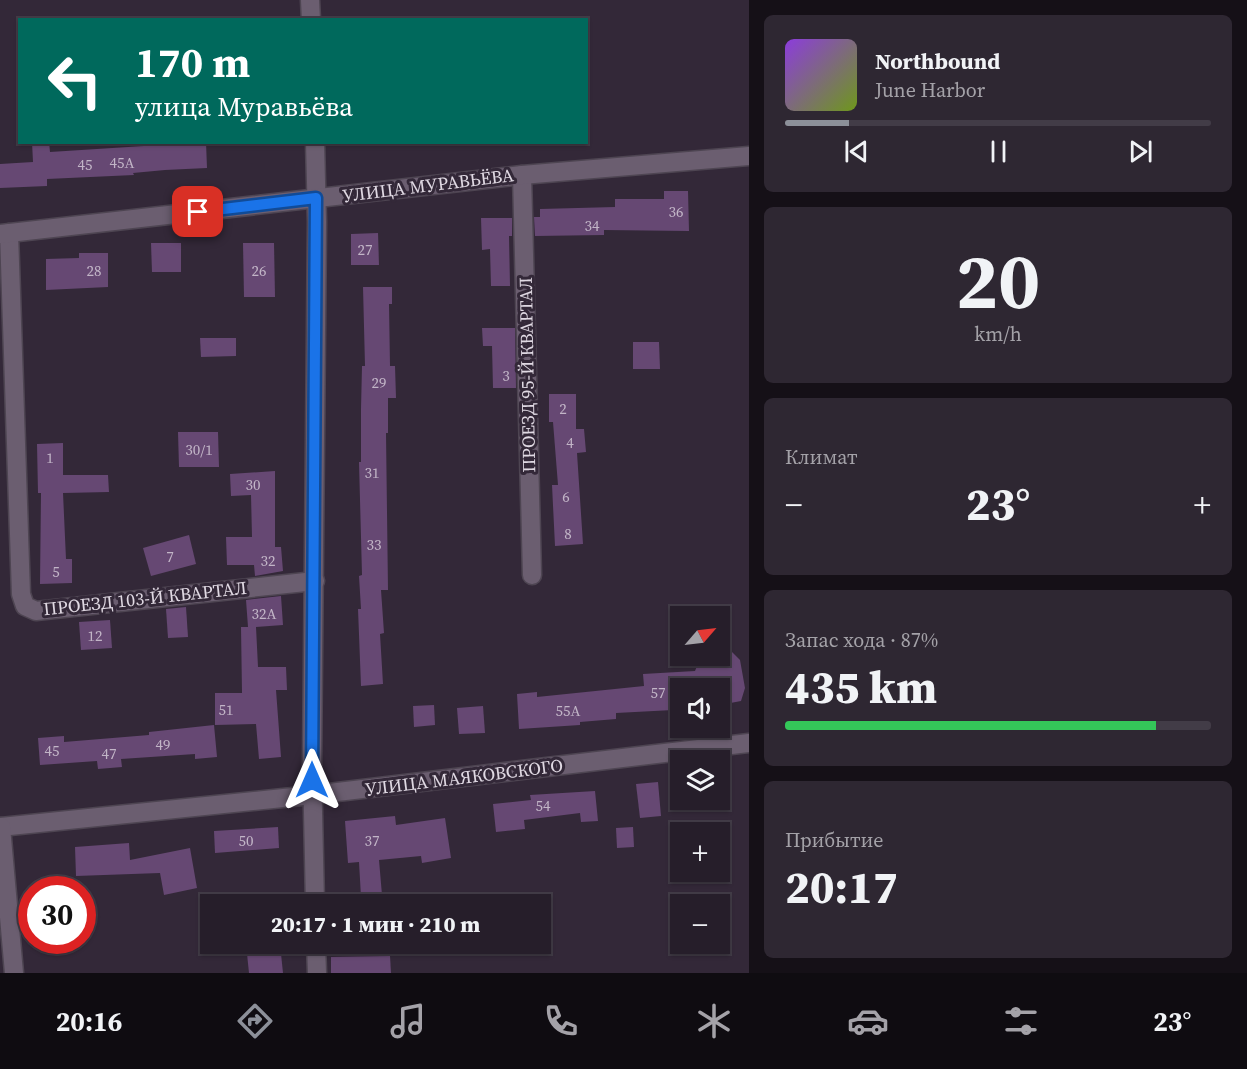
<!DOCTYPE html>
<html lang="ru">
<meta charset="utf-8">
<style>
body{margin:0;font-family:"Source Serif 4",serif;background:#2e2732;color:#f1f3f6;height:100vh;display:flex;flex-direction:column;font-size:22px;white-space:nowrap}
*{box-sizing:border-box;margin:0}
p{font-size:20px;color:#a4a2a8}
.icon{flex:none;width:33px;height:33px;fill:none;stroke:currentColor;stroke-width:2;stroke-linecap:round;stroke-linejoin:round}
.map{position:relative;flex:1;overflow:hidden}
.details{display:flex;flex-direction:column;gap:15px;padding:15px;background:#151017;width:498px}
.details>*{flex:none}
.banner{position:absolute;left:18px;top:18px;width:570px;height:126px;border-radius:0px;box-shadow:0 2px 4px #0004,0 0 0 2px #423c47;background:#00695c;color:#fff;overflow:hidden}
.needle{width:39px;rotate:62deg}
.controls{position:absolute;left:670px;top:606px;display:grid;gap:12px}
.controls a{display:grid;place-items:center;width:60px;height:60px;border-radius:0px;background:#261e2a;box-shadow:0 2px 4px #0004,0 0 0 2px #423c47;font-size:30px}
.speed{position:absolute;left:18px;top:876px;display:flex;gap:12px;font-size:30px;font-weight:700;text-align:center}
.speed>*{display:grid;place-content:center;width:78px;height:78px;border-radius:50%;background:#261e2a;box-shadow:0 2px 4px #0004,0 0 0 2px #423c47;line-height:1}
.speed .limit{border:9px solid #d22;background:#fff;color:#111}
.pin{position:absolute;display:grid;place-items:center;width:51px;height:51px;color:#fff;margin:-26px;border-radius:12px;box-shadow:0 3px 9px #0006}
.me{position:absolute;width:66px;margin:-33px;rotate:0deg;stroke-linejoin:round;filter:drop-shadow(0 0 4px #0008)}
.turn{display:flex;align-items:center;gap:21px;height:126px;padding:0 18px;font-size:27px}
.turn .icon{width:78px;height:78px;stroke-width:2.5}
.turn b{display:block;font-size:42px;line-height:51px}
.big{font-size:45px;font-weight:800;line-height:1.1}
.details .tile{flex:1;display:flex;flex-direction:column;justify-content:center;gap:9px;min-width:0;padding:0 21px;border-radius:9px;background:#2e2732}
.details .dial{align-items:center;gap:0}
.dial b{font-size:78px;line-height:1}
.song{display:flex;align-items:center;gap:18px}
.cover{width:72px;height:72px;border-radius:9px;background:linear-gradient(135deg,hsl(270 70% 55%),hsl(80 70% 35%))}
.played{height:6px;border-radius:3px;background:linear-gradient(90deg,#8c9099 15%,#423c47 15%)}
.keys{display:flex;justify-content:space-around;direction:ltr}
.heat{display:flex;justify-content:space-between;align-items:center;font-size:33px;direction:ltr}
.charge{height:9px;border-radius:4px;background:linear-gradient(90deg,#34c759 87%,#423c47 0)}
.trip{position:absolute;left:200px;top:894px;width:351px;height:60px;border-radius:0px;background:#261e2a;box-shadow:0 2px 4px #0004,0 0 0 2px #423c47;font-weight:800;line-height:60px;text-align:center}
.tab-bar{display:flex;height:96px;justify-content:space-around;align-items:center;background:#0f0c11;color:#a4a2a8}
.tab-bar .icon{width:42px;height:42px}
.tab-bar .on{color:#8c9099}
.tab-bar b{font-size:27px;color:#f1f3f6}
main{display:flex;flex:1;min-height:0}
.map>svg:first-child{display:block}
.building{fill:#664873}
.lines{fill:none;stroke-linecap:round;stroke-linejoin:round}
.minor-casing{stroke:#4e4552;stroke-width:21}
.minor{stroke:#6b5e70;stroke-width:18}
.route-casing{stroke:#114b97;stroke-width:15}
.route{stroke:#1a73e8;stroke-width:10}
.labels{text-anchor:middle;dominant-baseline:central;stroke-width:6;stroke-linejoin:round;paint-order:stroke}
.number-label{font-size:15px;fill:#c2b5c7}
.street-label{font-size:18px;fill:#e0d9e3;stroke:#332838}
</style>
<main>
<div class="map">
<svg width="749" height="973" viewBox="0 0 749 973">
<rect width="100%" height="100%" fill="#332838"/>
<!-- building -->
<g class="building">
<path d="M32 142H49L50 152 206 142 207 168 165 170 133 173 134 175 47 179V186L0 188V164L33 162Z"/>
<path d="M664 191H688L689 231 604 230V235L535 236 534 217H540V209L615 207V199H664Z"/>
<path d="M481 218H512V236H509L510 286H491L490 249 482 250Z"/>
<path d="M378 233 379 265H351V234Z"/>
<path d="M151 243H181V272H152Z"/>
<path d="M243 243H274L275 297H244Z"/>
<path d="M79 253H108V287L46 290V259L79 258Z"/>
<path d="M363 287H392V304H389L390 366H395L396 398H388V433H386L388 590H381L384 633 380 634 383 684 361 686 358 609H361L359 576 362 575 359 462H361V409L362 366H365Z"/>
<path d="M482 328H515L516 388H493L492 346H483Z"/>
<path d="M200 338H236V356L201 357Z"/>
<path d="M633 342H659L660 369H633Z"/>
<path d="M549 394H576V429H584L586 452 577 453 583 544 555 546 552 485H558L553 422H549Z"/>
<path d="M178 432H218L219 467H179Z"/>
<path d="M63 443V475H108L109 492 63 493 66 559H72V583L40 584 41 493H38L37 444Z"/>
<path d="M275 471V547H281L283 571 255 576 254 565H227L226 537H252L251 495 231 496 230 474Z"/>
<path d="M189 535 196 564 151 576 143 548Z"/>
<path d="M281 596 283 625 256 627 258 667H286L287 690H276L281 757 259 759 256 724 215 725V693H242L241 627H248L246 600Z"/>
<path d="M186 607 188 637 168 638 166 609Z"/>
<path d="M110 620 112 648 81 650 79 622Z"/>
<path d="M720 640 740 660 745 688 741 701 720 705V688H672L673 710 616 713V719L580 722V725L519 729 517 694 537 692V697L644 686 643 674 695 671 701 656H720Z"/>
<path d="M434 705 435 725 414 727 413 706Z"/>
<path d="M483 706 485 733 459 734 457 708Z"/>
<path d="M214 725 217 757 195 759V754L121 759 122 767 98 769 97 761 40 765 38 738 64 736V742L149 735V732Z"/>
<path d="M658 782 661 816 640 818 636 784Z"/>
<path d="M595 791 598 821 581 822 580 813 524 820 525 829 496 832 493 804 531 800 530 795Z"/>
<path d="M395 816 396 825 445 818 451 858 422 863 421 856 379 860 382 895 361 897 359 862 348 863 345 821Z"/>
<path d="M278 827 279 848 215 853 214 831Z"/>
<path d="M633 827 634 847 617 848 616 828Z"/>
<path d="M129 843 130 860 190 848 197 888 164 895 160 873 76 876 75 847Z"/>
<path d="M246 944H280L283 973H249Z"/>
<path d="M390 956 391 973H331V957Z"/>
</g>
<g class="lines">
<defs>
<g id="minor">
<path d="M310 0 311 20"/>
<path d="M315 142 317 222 312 766 315 904"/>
<path d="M522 175 532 575"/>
<path d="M9 233 21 594 25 606 36 611 315 581"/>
<path d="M0 234 522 175 749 156"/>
<path d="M0 827 312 795 749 743"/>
<path d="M1 827 14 973"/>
<path d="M316 944 317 973"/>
</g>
</defs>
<!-- minor casing -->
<use href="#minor" class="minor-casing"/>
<!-- minor -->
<use href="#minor" class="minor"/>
</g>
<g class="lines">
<defs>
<path id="route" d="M198 212 316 198 312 780"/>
</defs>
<!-- route casing -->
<use href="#route" class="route-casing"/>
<!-- route -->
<use href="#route" class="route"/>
</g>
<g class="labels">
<!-- number labels -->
<g class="number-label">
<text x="122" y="162">45А</text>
<text x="85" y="164">45</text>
<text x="676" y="211">36</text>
<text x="592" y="225">34</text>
<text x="365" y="249">27</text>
<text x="94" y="270">28</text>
<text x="259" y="270">26</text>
<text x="506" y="375">3</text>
<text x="379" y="382">29</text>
<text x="563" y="408">2</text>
<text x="570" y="442">4</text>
<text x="199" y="449">30/1</text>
<text x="50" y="457">1</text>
<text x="372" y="472">31</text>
<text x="253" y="484">30</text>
<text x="566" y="496">6</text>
<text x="568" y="533">8</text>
<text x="374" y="544">33</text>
<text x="170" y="556">7</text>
<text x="268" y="560">32</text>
<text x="56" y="571">5</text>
<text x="264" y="613">32А</text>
<text x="95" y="635">12</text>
<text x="658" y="692">57</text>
<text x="226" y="709">51</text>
<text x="568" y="710">55А</text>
<text x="163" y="744">49</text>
<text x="52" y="750">45</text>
<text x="109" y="753">47</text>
<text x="543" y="805">54</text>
<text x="246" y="840">50</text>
<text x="372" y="840">37</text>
</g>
<!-- street labels -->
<g class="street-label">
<text transform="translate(428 185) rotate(-7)">УЛИЦА МУРАВЬЁВА</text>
<text transform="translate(527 375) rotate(-91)">ПРОЕЗД 95-Й КВАРТАЛ</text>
<text transform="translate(145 598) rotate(-6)">ПРОЕЗД 103-Й КВАРТАЛ</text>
<text transform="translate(464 777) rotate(-7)">УЛИЦА МАЯКОВСКОГО</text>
</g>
</g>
</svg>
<div class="controls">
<a><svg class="needle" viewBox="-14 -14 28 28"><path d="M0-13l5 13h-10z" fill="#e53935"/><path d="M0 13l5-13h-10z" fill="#a4a2a8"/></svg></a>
<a><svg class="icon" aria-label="sound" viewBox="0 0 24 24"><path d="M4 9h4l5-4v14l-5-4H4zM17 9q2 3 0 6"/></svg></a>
<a><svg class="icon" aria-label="layers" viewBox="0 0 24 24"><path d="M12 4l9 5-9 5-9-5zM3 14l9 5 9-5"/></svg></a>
<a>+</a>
<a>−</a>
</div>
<div class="speed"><div class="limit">30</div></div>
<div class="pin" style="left:198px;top:212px;background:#d93025"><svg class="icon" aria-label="arrive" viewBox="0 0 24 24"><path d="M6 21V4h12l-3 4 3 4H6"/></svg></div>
<svg class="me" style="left:312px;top:780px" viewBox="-20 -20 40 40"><path d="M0-17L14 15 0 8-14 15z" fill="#1a73e8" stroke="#fff" stroke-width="4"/></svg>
<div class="trip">20:17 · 1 мин · 210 m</div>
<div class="banner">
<div class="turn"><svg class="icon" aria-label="left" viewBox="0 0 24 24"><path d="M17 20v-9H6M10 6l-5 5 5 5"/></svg><div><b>170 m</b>улица Муравьёва</div></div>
</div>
</div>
<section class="details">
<div class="tile">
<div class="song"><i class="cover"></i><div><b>Northbound</b><p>June Harbor</p></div></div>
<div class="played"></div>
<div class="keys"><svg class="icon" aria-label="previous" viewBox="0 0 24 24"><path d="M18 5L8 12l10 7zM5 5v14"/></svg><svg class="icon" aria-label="pause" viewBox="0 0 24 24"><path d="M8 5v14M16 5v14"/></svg><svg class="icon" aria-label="next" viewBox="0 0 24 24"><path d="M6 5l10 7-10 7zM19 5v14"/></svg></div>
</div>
<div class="tile dial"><b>20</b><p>km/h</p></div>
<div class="tile"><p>Климат</p>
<div class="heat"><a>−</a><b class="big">23°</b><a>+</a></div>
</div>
<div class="tile"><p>Запас хода · 87%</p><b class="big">435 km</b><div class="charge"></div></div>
<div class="tile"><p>Прибытие</p><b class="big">20:17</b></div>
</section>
</main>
<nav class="tab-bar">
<b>20:16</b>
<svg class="icon on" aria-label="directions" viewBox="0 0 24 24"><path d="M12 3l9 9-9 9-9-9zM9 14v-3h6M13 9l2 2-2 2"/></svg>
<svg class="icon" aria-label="music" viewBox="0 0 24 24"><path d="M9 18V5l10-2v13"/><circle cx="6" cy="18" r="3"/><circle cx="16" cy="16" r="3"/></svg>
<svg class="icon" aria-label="phone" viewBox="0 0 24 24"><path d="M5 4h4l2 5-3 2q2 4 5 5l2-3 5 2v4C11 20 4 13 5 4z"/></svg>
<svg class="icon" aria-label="climate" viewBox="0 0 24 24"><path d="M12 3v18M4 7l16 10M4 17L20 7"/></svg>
<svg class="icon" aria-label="car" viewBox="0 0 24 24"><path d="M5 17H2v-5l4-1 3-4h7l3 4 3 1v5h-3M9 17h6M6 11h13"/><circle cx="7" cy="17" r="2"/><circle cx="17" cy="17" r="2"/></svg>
<svg class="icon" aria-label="filters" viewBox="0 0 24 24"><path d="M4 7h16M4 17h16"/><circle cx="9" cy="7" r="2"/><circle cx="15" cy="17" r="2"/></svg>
<b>23°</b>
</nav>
